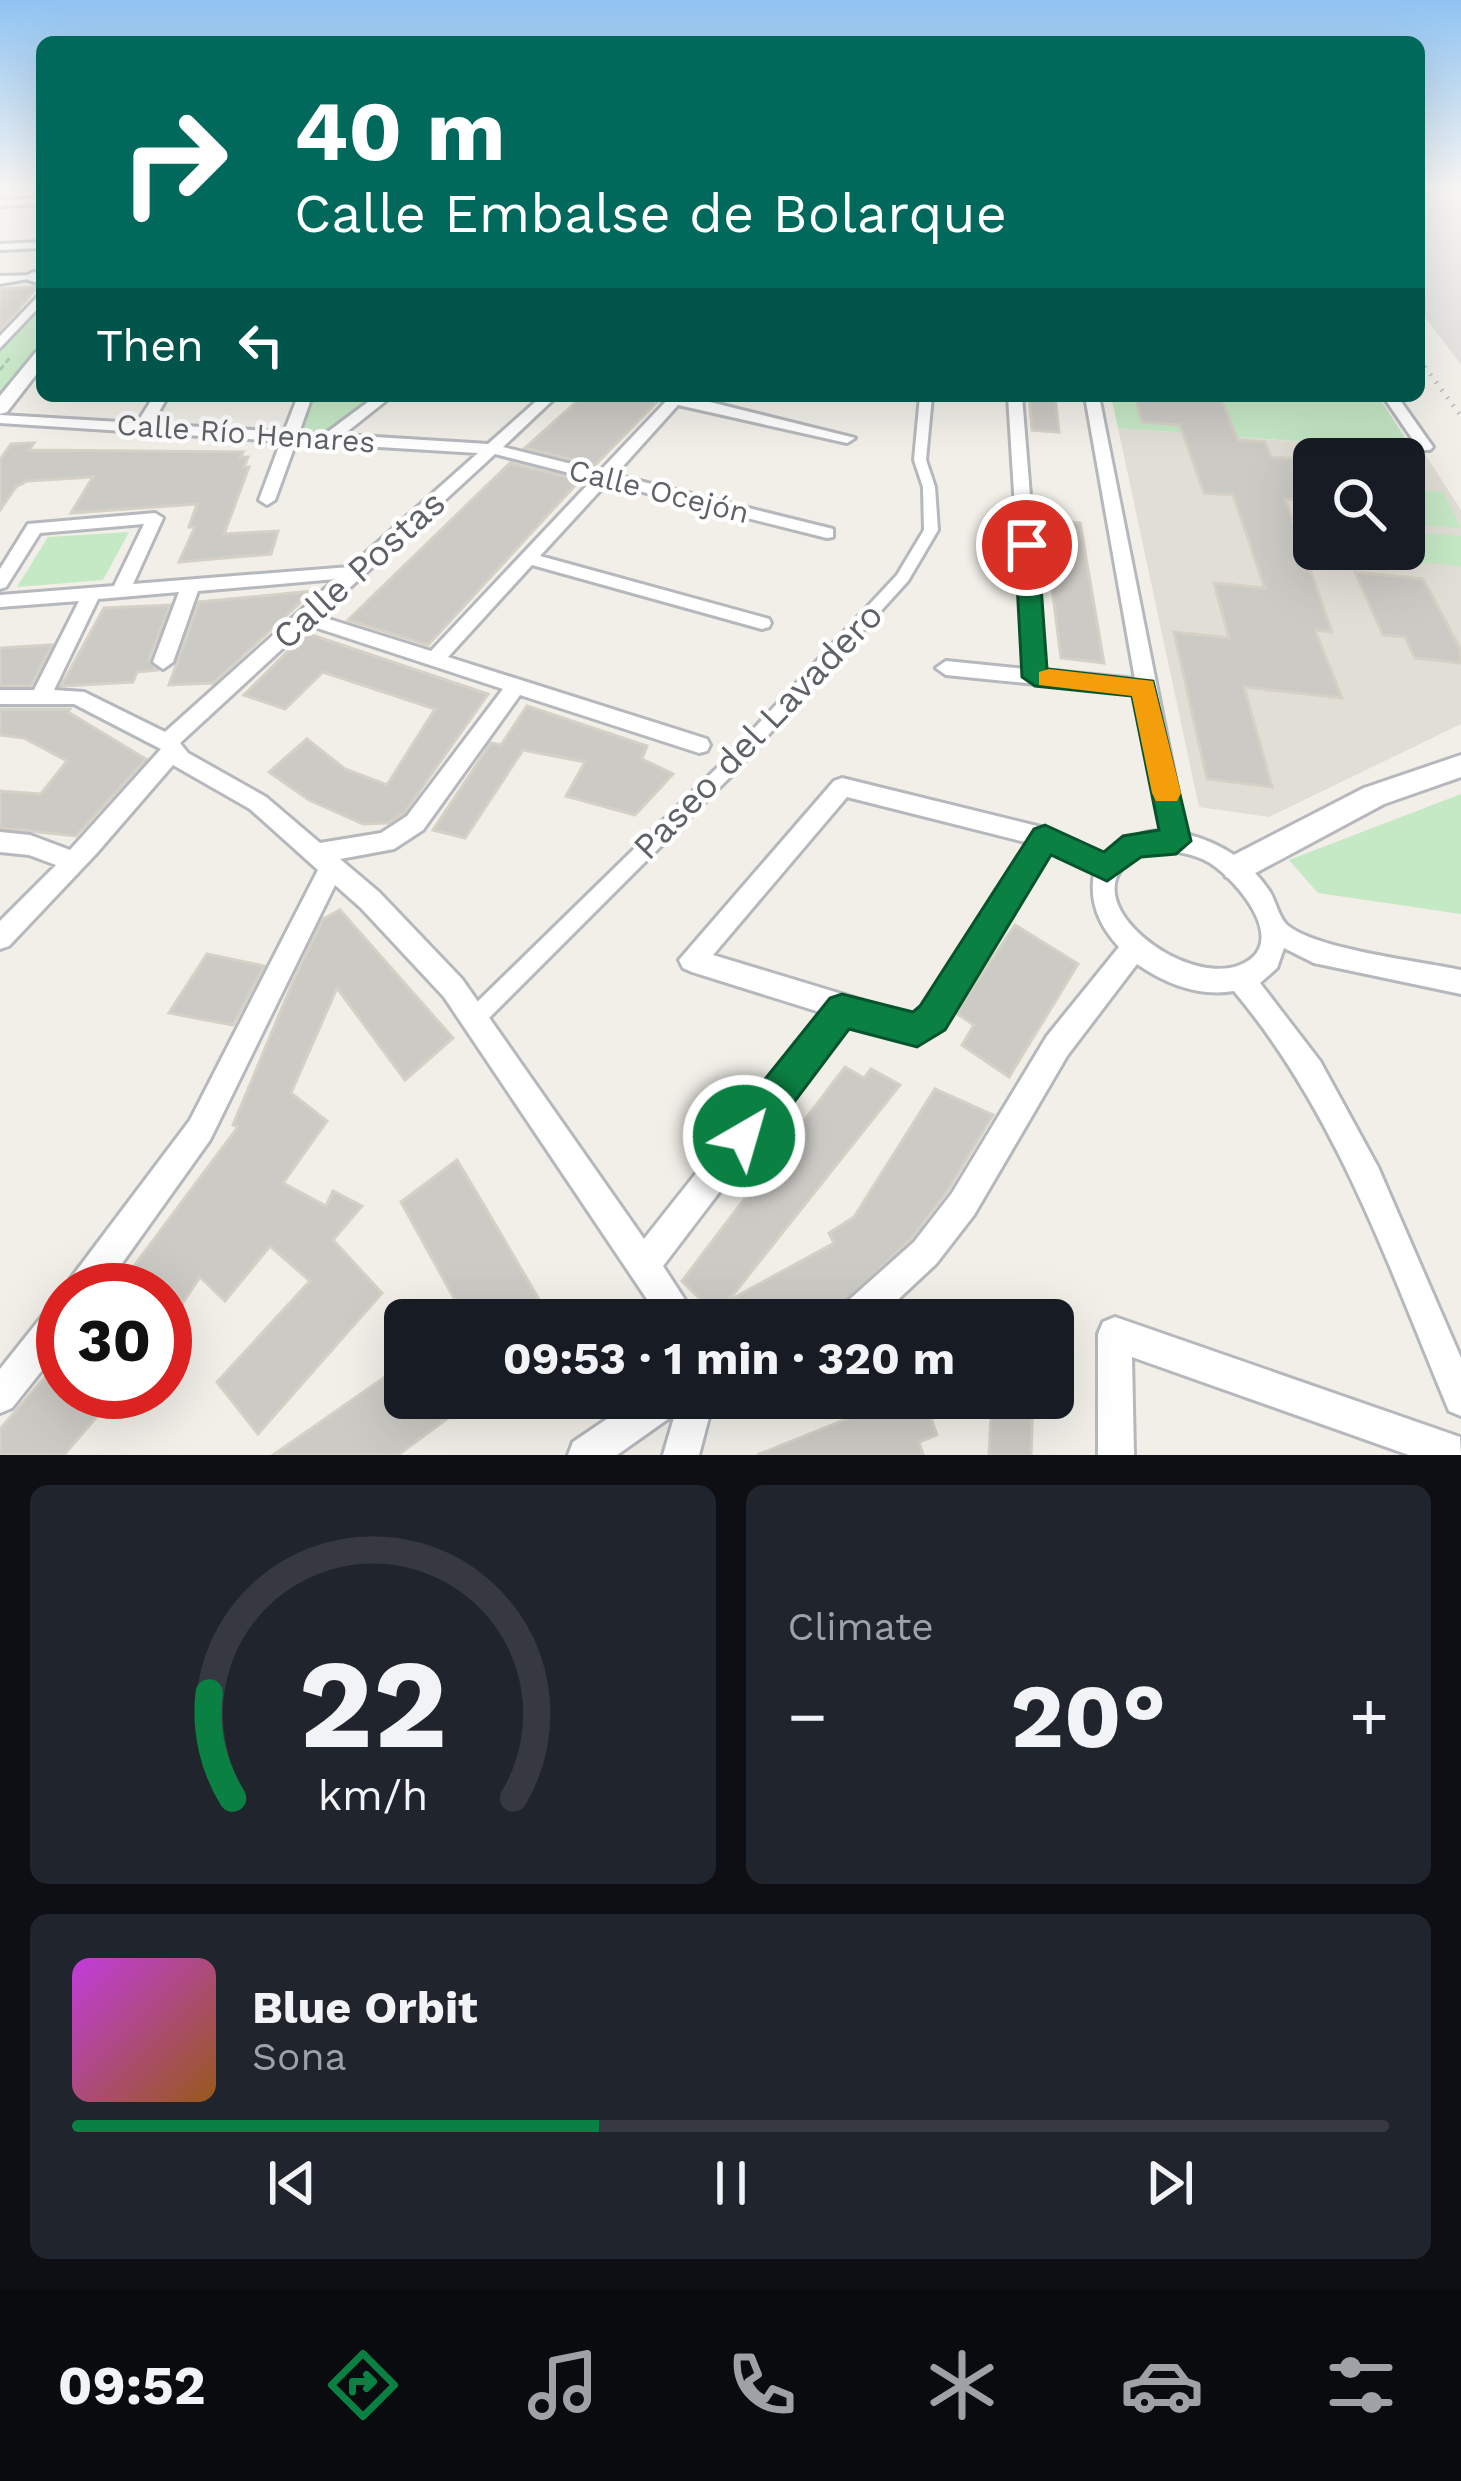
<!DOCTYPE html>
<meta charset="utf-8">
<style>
body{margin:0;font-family:"Work Sans",sans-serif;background:#20242c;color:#f1f3f6;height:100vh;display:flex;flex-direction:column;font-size:45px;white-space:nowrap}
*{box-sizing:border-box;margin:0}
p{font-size:39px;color:#9ea1a6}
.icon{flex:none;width:66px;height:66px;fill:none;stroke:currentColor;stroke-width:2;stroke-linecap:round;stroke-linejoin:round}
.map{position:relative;height:1455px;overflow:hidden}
.side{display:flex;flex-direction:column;gap:30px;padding:30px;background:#0d0f14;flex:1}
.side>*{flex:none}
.top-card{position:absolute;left:36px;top:36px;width:1389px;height:366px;border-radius:18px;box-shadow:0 12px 48px #0002;background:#00695c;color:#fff;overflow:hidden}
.controls{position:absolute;left:1293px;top:438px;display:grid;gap:24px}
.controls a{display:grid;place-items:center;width:132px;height:132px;border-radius:18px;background:#171b24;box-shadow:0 12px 48px #0002;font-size:60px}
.speed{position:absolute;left:36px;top:1263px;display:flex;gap:24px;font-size:60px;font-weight:700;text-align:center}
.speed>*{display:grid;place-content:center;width:156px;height:156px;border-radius:50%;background:#171b24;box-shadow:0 12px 48px #0002;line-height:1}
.speed .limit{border:18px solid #d22;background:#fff;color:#111}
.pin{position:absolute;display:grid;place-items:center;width:102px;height:102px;color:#fff;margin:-51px;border:6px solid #fff;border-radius:50%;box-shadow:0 3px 12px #0007}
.me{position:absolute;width:132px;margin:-66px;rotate:38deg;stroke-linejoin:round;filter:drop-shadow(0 0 9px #0008)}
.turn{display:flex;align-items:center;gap:42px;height:252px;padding:0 60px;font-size:54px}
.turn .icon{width:156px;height:156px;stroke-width:2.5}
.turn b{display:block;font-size:84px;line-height:102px}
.then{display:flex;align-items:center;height:114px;padding:0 60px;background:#0003;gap:24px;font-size:45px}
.big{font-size:90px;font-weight:700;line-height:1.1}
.side .tile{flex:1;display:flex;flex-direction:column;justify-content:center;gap:18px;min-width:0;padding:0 42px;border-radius:18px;background:#20242c}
.side .dial{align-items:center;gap:0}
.dial svg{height:312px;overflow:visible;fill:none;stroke:#363941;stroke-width:7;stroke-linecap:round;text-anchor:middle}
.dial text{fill:#f1f3f6;stroke:none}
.song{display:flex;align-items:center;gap:36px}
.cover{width:144px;height:144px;border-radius:18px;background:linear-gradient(135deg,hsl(290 70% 55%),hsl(30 70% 35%))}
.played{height:12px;border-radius:6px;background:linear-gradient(90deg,#0b8043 40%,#363941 40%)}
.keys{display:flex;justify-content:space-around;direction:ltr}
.heat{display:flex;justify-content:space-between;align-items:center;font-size:66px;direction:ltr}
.side .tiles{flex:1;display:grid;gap:30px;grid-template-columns:1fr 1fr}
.tile:last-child{grid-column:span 2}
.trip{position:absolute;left:384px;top:1299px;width:690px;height:120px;border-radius:18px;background:#171b24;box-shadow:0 12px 48px #0002;font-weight:700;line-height:120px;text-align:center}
.tabs{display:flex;height:192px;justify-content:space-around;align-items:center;background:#090b0e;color:#9ea1a6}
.tabs .icon{width:84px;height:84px}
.tabs .active{color:#0b8043}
.tabs b{font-size:54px;color:#f1f3f6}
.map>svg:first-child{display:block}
.industrial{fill:#e0deda}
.education{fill:#e1ded6;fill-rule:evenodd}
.green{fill:#c5e8c5}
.building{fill:#cccac5;stroke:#d6d1c6;stroke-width:3}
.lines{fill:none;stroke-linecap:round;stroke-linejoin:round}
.pedestrian-casing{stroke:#b5b8bc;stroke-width:6}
.minor-casing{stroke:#b5b8bc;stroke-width:6}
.tertiary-casing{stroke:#b5b8bc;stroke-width:6}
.path{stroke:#9cc7a9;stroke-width:3;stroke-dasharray:6 3;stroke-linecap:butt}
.pedestrian{fill:#fff;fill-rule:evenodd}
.minor{fill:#fff;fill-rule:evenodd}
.tertiary{fill:#fff;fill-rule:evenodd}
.rail{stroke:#b6b7b8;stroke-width:4.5;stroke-dasharray:1.5 8;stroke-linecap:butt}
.route{fill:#0b8043;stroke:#07532c;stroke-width:3}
.slow{fill:#f59e0b}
.labels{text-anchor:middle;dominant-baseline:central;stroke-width:9;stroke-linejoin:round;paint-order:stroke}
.far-street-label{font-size:30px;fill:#5f6368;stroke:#fff}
.street-label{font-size:36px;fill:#5f6368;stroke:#fff}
</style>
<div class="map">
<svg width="1461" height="1455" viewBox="0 0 1461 1455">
<rect width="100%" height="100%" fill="#f1efe8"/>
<!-- industrial -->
<path class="industrial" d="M1419 189H1461V364L1419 310Z"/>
<!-- education -->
<path class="education" d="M1118 428 1423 451 1461 510V724L1269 817 1199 807ZM1314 459H1404V549H1314Z"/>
<!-- green -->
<g class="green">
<path d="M42 297V341L0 395V348Z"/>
<path d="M315 396H371L327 431 303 429Z"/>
<path d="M1111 396H1378L1413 450 1118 428Z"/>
<path d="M1404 489 1443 492 1461 528 1404 524Z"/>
<path d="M1404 531 1461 536V566L1365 558 1361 549H1404Z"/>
<path d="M129 532 103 580 17 587 48 537Z"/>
<path d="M1461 794V914L1318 893 1289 860Z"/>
</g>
<!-- building -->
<g class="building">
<path d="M37 287 16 312 0 329V289Z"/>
<path d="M583 396H663L595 465 525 448Z"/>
<path d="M1029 396H1055L1059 432 1032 430Z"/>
<path d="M1135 396H1220L1238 440 1265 442 1271 457 1300 459 1314 489V501L1285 499 1332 632 1315 630 1342 698 1244 687 1272 787 1207 779 1174 632 1229 638 1214 583 1265 588 1233 495 1204 493 1180 425 1142 422Z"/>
<path d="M34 443 29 450 243 452 240 457H248L244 467H249L224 534 278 531 271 554 179 562 195 527H189L197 504 71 513 93 477 27 481 16 487 0 510V460L11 444Z"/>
<path d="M510 463 580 480 428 645 348 620Z"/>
<path d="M1043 519 1080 523 1104 663 1061 658Z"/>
<path d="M1355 572 1423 579 1461 650V663L1415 658 1405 637 1383 635Z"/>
<path d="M313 591 213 683 169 685 199 602Z"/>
<path d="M170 605 149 660 157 670 137 672 133 682 61 686 104 608Z"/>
<path d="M306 633 488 694 404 813 388 823 363 824 309 800 269 772 307 739 345 769 387 785 435 709 323 672 285 709 244 695Z"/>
<path d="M52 645 31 686H0V648Z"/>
<path d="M527 706 647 746 642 759 673 774 635 815 566 796 585 762 523 750 465 838 433 830 491 743 501 745Z"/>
<path d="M0 709H70L68 712 146 759 76 836 0 828V791L41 794 67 761 24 738 0 735Z"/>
<path d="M340 910 453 1038 405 1080 337 988 291 1093 327 1121 283 1183 326 1206 333 1191 362 1206 333 1240 382 1293 258 1434 217 1382 310 1281 270 1246 225 1301 200 1277 165 1330V1290H116L238 1127 233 1125 292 984 323 919Z"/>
<path d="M1015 925 1078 964 1009 1077 962 1045 974 1025 956 1013Z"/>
<path d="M207 954 264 966 233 1025 169 1013Z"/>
<path d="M845 1067 864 1078 871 1069 900 1085 728 1301 834 1243 829 1233 854 1217 935 1089 993 1115 948 1190 911 1239 833 1314 820 1320H702L713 1312 682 1281Z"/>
<path d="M457 1160 485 1207 551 1320H466L401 1202Z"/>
<path d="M63 1356V1392H118L64 1455H0V1429Z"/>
<path d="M405 1363V1398H475L398 1455H273Z"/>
<path d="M899 1398H924L937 1435 919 1442 923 1455H757Z"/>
<path d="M992 1398H1033L1031 1455H989Z"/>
</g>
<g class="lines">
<defs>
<path id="pedestrian" d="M920 396H932L926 460 935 487 938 530 908 581 730 777 482 1025 475 1028 468 1025 464 1018 468 1011 718 767 897 575 924 530 923 487 914 460Z"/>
<g id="minor">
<path d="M42 198V204L0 206V200Z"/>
<path d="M42 242V248L0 250V244Z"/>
<path d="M37 275 39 277 0 284V276Z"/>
<path d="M42 292V304L0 348V336Z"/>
<path d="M154 396H168L152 424 284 432 298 396H312L299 433 325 434 376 396H392L343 435 488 444 542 396H557L503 447 600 471 671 396H686L855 438 847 443 678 405 615 475 833 529V537L827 538 607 483 540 556 769 619 771 623 769 627 762 629 532 565 448 657 707 739 710 745 707 751 699 753 520 695 423 830 394 849 340 859 379 892 462 979 644 1239 823 1013 692 972 683 968 679 960 834 781 842 778 1045 828 1105 856C1116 842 1144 830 1163 831L1138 694 946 675 936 668 946 661 1025 669 1008 396H1022L1044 670 1135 679 1085 396H1099L1186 834C1221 843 1250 861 1270 892 1276 902 1279 918 1287 925 1318 950 1419 961 1461 970V994L1314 963 1284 948 1277 968 1260 983 1320 1061 1378 1167 1461 1358V1416L1449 1411C1388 1265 1337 1114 1234 991 1199 997 1166 984 1137 964L1067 1056 974 1215 936 1264 876 1320H835L840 1308 914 1242 952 1193 1047 1036 1119 947C1099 925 1089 902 1094 873L1049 851 942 1027 917 1043 849 1022 663 1266 698 1320H661L444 997 361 908 335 885 210 1140 103 1290H67L71 1278 190 1120 318 870 250 809 173 765 96 854 9 946 0 949V921L56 865 29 855 0 852V832L30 835 70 850 161 749 74 704H0V690H34L79 601 0 607V595L114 586 144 524 40 533 6 587 0 589V569L28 524 155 513 163 518 133 584 350 567 478 453 296 442 275 500 267 505 259 500 281 441 0 423V415L137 423ZM495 454 593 479 431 651 319 616ZM336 579 165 732 84 692 54 690 98 599 179 592 153 662 163 669 173 662 198 591ZM308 625 503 689 407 816 381 833 320 843 266 797 188 753 180 743ZM847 797 1029 843 922 1009 914 1016 713 955ZM1156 850C1175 851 1193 853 1210 863 1237 880 1292 944 1240 965 1184 988 1074 902 1130 861 1137 856 1148 853 1156 850Z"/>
<path d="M1383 396H1397L1433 447 1430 450H1420Z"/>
<path d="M63 1300V1344L12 1408 0 1413V1369L51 1305Z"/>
<path d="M1115 1317 1460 1437 1461 1455H1409L1132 1357 1134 1455H1098V1334L1103 1322Z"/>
<path d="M638 1398H714L699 1455H663L675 1414 617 1455H568L573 1442Z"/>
</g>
<g id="tertiary">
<path d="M33 272 42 274V284L28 280 25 277Z"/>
<path d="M42 351V367L7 412 0 414V396L36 352Z"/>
<path d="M1461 755V777L1384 804 1248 877 1237 881 1226 877 1222 868 1226 859 1364 788Z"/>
</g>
</defs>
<!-- pedestrian casing -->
<use href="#pedestrian" class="pedestrian-casing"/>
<!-- minor casing -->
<use href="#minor" class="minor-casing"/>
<!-- tertiary casing -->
<use href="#tertiary" class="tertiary-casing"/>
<!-- path -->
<path class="path" d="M0 370 11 356"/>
<!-- pedestrian -->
<use href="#pedestrian" class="pedestrian"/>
<!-- minor -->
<use href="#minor" class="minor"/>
<!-- tertiary -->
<use href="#tertiary" class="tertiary"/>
<!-- rail -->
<path class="rail" d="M1419 359 1461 416"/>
</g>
<!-- sky -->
<linearGradient id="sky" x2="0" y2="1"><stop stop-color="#8fc3f1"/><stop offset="0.48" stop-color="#f9f8f5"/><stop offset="1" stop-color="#f9f8f5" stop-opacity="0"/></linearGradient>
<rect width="1461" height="393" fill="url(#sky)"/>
<!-- route -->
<path class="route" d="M1027 539 1038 545 1047 669 1153 681 1191 841 1176 854 1141 857 1107 881 1051 855 945 1030 917 1047 849 1029 758 1150 744 1155 730 1150 725 1136 730 1123 830 998 842 994 913 1012 920 1006 1034 829 1045 825 1104 852 1123 836 1159 830 1132 696 1035 686 1022 677 1015 545Z"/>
<!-- slow -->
<path class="slow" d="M1049 669 1153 681 1181 793 1177 801H1156L1152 793 1132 696 1039 685V672Z"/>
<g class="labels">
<!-- far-street labels -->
<g class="far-street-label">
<text transform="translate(246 433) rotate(4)">Calle Río Henares</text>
<text transform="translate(659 491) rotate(14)">Calle Ocejón</text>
</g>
<!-- street labels -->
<g class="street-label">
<text transform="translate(359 570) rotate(-42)">Calle Postas</text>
<text transform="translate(758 731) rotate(-46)">Paseo del Lavadero</text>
</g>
</g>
</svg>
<div class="controls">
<a><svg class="icon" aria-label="search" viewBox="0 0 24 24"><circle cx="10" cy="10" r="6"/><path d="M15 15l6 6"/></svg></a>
</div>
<div class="speed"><div class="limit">30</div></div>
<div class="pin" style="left:1027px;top:545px;background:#d93025"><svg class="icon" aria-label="arrive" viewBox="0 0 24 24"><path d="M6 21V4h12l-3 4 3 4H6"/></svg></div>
<svg class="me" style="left:744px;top:1136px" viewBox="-20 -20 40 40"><circle r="17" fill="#0b8043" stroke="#fff" stroke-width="3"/><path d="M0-11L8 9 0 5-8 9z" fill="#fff"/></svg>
<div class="trip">09:53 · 1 min · 320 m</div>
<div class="top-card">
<div class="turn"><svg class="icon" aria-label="right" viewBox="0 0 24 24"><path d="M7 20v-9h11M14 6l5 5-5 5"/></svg><div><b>40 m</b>Calle Embalse de Bolarque</div></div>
<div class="then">Then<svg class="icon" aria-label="left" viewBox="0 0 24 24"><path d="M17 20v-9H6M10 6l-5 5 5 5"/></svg></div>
</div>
</div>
<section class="side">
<div class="tiles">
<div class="tile dial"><svg viewBox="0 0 100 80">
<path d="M14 69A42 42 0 1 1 86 69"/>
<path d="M14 69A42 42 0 0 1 8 42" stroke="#0b8043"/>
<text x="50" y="56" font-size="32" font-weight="700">22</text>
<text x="50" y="72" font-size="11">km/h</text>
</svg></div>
<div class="tile"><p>Climate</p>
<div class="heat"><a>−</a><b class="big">20°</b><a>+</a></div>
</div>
<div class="tile">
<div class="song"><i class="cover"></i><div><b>Blue Orbit</b><p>Sona</p></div></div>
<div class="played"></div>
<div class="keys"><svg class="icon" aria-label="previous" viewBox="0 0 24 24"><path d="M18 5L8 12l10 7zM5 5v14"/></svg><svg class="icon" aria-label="pause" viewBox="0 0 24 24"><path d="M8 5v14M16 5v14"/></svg><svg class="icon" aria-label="next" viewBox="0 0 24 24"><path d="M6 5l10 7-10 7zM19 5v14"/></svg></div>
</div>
</div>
</section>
<nav class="tabs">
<b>09:52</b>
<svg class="icon active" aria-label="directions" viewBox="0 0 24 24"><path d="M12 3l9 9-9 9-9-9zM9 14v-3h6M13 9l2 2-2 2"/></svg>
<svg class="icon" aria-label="music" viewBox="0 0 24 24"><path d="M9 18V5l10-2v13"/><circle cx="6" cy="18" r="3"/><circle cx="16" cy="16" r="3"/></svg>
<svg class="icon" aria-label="phone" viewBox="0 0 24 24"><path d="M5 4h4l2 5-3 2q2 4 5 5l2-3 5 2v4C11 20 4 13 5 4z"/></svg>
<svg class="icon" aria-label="climate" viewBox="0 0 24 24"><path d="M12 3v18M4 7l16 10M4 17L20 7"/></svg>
<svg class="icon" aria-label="car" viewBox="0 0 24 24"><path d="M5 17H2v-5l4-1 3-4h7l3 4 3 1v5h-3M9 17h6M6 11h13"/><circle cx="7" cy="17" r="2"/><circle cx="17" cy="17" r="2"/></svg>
<svg class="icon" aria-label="filters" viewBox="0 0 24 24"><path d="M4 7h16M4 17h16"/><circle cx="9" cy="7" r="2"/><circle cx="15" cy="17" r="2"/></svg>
</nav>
